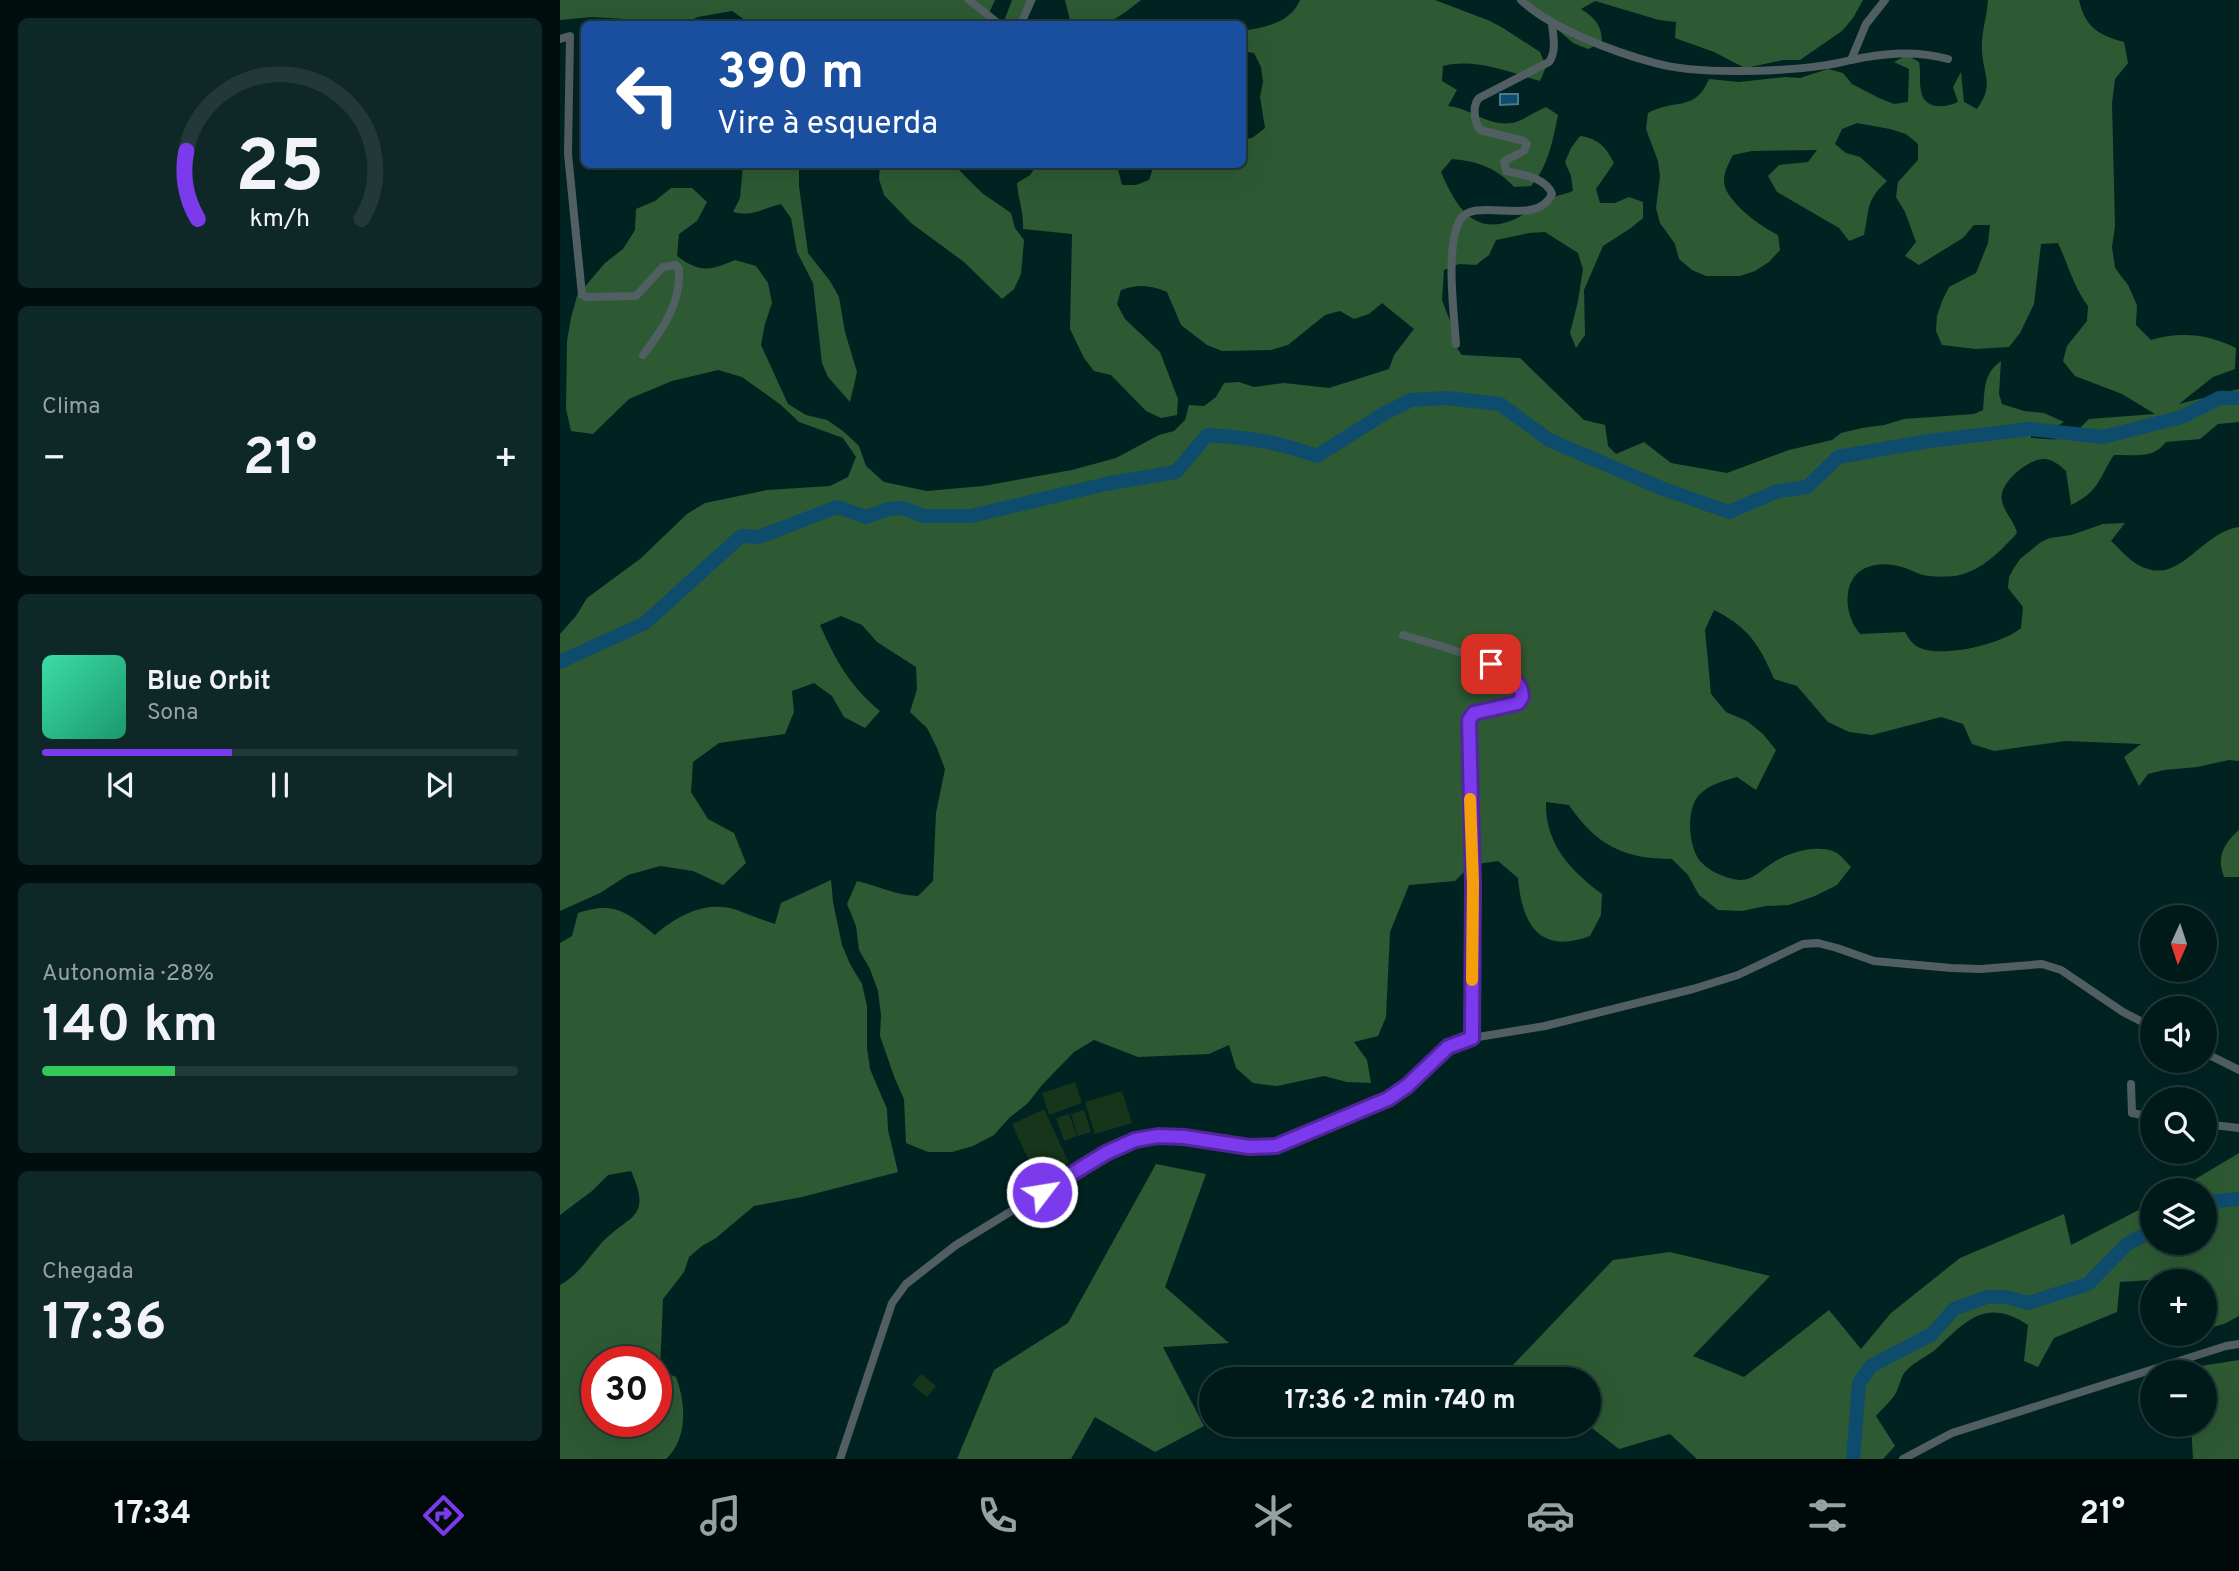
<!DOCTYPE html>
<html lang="pt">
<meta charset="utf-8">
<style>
body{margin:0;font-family:Overpass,sans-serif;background:#0e2727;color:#f1f3f6;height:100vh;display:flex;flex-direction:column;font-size:26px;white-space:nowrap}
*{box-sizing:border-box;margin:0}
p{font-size:23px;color:#95a1a2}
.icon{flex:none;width:38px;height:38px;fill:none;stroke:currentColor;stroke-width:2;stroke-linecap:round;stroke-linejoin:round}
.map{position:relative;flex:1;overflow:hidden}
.drawer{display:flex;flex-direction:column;gap:18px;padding:18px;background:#000e0e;width:560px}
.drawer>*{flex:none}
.banner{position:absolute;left:21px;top:21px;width:665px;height:147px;border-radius:10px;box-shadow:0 7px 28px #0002,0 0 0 2px #223839;background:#1a4fa0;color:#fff;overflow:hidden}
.needle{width:46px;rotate:183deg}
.fabs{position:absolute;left:1580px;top:905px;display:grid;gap:14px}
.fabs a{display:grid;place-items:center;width:77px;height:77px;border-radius:50%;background:#001a1a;box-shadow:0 7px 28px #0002,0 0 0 2px #223839;font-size:35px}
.speed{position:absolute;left:21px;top:1346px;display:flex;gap:14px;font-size:35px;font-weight:700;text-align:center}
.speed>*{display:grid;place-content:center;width:91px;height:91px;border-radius:50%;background:#001a1a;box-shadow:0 7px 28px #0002,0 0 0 2px #223839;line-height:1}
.speed .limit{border:10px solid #d22;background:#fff;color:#111}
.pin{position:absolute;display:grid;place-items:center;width:60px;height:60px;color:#fff;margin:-30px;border-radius:14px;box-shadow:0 4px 10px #0006}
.me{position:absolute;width:77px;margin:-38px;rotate:59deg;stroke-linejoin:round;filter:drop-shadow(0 0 5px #0008)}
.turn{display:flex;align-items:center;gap:24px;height:147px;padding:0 21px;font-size:32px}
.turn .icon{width:91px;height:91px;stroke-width:2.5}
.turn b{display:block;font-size:49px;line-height:60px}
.big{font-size:52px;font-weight:700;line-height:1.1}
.drawer .widget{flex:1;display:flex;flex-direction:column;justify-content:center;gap:10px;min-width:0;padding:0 24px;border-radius:10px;background:#0e2727}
.drawer .dial{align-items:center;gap:0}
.dial svg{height:182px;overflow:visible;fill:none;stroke:#223839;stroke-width:7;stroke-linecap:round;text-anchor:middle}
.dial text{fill:#f1f3f6;stroke:none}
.song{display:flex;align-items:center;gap:21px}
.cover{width:84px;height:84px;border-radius:10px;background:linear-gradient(135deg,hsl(160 70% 55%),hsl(160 70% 35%))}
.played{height:7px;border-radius:4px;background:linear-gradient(90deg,#7c3aed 40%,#223839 40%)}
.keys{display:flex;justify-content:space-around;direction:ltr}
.heat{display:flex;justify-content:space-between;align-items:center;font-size:38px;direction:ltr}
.charge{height:10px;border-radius:5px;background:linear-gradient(90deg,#34c759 28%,#223839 0)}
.trip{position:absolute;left:639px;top:1367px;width:402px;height:70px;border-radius:35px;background:#001a1a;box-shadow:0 7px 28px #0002,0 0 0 2px #223839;font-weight:700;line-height:70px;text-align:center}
.tab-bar{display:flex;height:112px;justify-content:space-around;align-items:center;background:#000a0a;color:#95a1a2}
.tab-bar .icon{width:49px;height:49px}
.tab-bar .on{color:#7c3aed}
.tab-bar b{font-size:32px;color:#f1f3f6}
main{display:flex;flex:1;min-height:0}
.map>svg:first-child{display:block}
.green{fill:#17351b}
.forest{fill:#2d5a33;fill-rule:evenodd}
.water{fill:#0d4c6c;stroke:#46788e;stroke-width:2}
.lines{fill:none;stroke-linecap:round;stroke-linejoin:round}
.river{stroke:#0d4c6c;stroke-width:14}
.street{stroke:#515f63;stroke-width:8}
.route-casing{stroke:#51269a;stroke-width:18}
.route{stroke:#7c3aed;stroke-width:12}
.slow{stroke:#f59e0b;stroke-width:12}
</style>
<main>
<section class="drawer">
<div class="widget dial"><svg viewBox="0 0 100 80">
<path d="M14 69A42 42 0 1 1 86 69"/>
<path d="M14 69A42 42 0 0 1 9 39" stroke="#7c3aed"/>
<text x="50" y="56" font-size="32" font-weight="700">25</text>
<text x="50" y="72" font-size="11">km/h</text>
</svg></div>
<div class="widget"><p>Clima</p>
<div class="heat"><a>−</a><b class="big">21°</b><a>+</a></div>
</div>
<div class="widget">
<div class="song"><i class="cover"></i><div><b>Blue Orbit</b><p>Sona</p></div></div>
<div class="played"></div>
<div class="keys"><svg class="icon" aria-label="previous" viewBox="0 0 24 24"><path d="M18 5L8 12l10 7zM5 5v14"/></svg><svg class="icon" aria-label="pause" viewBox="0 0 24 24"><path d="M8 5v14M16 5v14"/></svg><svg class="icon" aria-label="next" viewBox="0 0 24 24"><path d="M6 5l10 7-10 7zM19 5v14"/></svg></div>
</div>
<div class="widget"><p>Autonomia · 28%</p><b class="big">140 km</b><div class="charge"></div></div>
<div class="widget"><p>Chegada</p><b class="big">17:36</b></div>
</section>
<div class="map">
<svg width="1679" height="1459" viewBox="0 0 1679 1459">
<rect width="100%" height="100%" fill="#002322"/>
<!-- green -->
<g class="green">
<path d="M515 1082 522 1103 489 1115 482 1093Z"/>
<path d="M562 1091 572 1123 535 1134 525 1102Z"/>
<path d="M484 1109 509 1163 477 1178 452 1124Z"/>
<path d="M524 1110 531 1132 518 1136 511 1114Z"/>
<path d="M509 1114 517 1136 504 1141 496 1118Z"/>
<path d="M361 1374 376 1386 367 1397 352 1385Z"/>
</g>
<!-- forest -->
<g class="forest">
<path d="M0 0H435L424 24H185V20L172 11 138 17 123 24H80L65 19 32 17 0 20Z"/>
<path d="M452 0H476L470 13 458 24H443Z"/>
<path d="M505 0H581C550 24 551 24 511 24Z"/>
<path d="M740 0H875L930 21 943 28 980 52 986 67 980 81C948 72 917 58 883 66L882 81 897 90 888 106C911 108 930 129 956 122 963 120 976 111 986 107L998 115C993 140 988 167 971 186L954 187C937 168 917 161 892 159L881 172C895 205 914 238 955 219 965 215 973 206 982 201 991 197 1003 195 1013 191L1011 176 1005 162 1011 148 1020 136C1039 139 1045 146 1054 163L1036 189 1040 203H1055L1069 197 1083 202V218L1071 228 1043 246 1024 290 1025 335 1016 348 1010 333 1018 301 1023 269 1018 253 985 232 969 233 936 240 929 255 916 265 899 264 884 270 882 300 893 329V343L902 355 960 358 1024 420 1045 425 1048 446 1056 454 1084 442 1111 463 1167 473 1229 450 1272 440 1281 433 1302 428 1324 425 1344 419 1414 414 1423 410C1425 389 1423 374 1441 361L1439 394 1442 404 1464 411 1484 413 1504 422C1492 429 1484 431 1471 430V438C1504 440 1505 443 1529 419L1595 414 1562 394 1515 376 1503 361 1507 346 1527 321 1528 306C1514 288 1508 264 1498 243L1481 244 1474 304 1460 333 1449 347 1416 349 1382 345 1376 331 1377 316 1382 301 1389 287 1416 273 1428 243 1430 225H1414L1403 238 1359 265 1345 256 1356 242 1345 212 1336 197 1338 182 1358 160V144L1346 134 1330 129 1297 123 1282 129 1275 144 1286 153 1300 157 1327 181C1305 201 1310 209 1304 235L1289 241 1279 228 1217 192 1208 176 1219 165 1248 162 1257 150 1192 151 1173 155C1159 181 1161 188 1181 209 1193 220 1204 228 1218 235L1220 250 1209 262 1195 271 1180 276H1146L1132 270 1119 259 1115 244 1100 223 1096 208 1100 176 1098 161 1086 129 1088 113C1114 98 1135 113 1149 79L1179 82 1225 77 1240 78 1268 69 1283 73 1292 84 1319 98 1334 104 1348 102 1349 69 1334 62 1347 55 1359 62C1361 72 1359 82 1361 91 1364 110 1385 108 1398 102L1393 87 1401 72 1404 102 1417 109C1435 83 1423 77 1422 50 1421 33 1427 17 1428 0H1519C1525 27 1538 35 1564 42L1568 63 1555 79 1552 103 1555 226 1552 247 1555 268 1568 285 1577 305 1576 325 1591 340C1620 331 1649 334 1676 348L1675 369 1653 377 1619 404 1679 389V422L1658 424 1640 439 1606 442C1592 460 1575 454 1554 455 1538 479 1540 491 1511 505L1506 471C1500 465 1491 458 1482 459 1467 461 1446 478 1442 493 1439 508 1454 519 1457 533 1441 551 1420 572 1395 576 1385 577 1372 577 1363 575 1356 573 1349 569 1342 567 1318 560 1291 566 1288 594 1286 608 1291 623 1300 634L1345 632C1349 639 1353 645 1360 648 1383 658 1443 644 1461 628L1463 607 1448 588 1449 577 1454 568 1460 559 1481 542 1490 538 1511 535 1543 524 1565 523 1551 541C1559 548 1566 557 1575 563 1619 591 1638 533 1679 527V761L1669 760 1637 767 1604 770 1588 774 1579 786 1564 757 1581 744 1505 741 1434 751 1412 744 1403 724 1381 717 1312 735 1289 732 1268 722 1237 686 1214 679C1200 645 1187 626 1154 610L1145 630 1151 694 1166 712 1187 721 1203 734 1216 750 1196 790 1177 777C1163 781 1150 784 1139 795 1126 809 1128 846 1140 861 1147 869 1157 874 1166 877 1190 886 1196 873 1214 862 1229 852 1258 844 1275 852 1281 855 1287 863 1291 867L1277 885 1255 896 1229 905 1206 906 1182 911 1158 910 1139 895 1128 875 1112 859C1064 859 1036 845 1009 805L986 802C985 844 1010 870 1042 894L1041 915 1030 936C979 955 962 924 958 878L938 861 911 865 895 881 849 885 830 932 826 1017 818 1036 794 1042 807 1060 811 1083 787 1082 764 1076 717 1086 693 1083 676 1068 669 1045 649 1054 578 1057 534 1040 514 1052 482 1085 468 1103 449 1118 434 1135 413 1146 392 1152H368L346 1143 344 1099 335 1079 320 1036 321 1015 318 991 310 969 299 950 296 926 287 904 297 881C319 886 334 895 358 896L373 881 376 813 385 769 377 748 367 728 350 712 357 689 356 667 317 642 302 625 281 616 260 625C276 661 289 685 320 711L305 728 284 717 272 696 254 683 232 691 234 712 225 734 159 743 133 762 131 792 148 819 174 833 186 863 163 885 133 871 100 866 68 875 40 893 0 911V634L16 616 27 598 80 559 127 514 145 503 207 490 270 486 288 477 296 457 283 438 239 422 221 405 182 377 158 370 112 381 69 399 33 434 11 431 6 409 7 341 11 318 17 296 45 263 63 249 75 230 76 209 95 201 111 188H132L147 202 137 221 119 234 117 256C140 273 149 271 175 260L196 266 208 283 212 303 205 324 201 345 228 404 246 415 267 420 283 431 299 446 306 466 324 482 367 491 423 486 512 470 556 458 599 435 614 431 625 420 629 405 644 406 656 397 664 383 679 382 694 387 724 383 769 388 829 369 834 355 854 329 822 303 809 314 794 319 780 311 765 315 728 345 711 350 662 351 647 345 621 325 607 292C590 285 578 284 561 290L557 304 565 319 600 352 618 399 617 415 601 418 586 411 551 375 534 371 524 358 510 329 512 234 463 229C464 212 458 199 457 183L470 175 477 165H557L562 185H576L589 180 594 165 682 164 683 139 692 138 705 128 700 97 703 82 701 67 694 53 683 51V31C706 27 730 23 740 0Z"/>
<path d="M967 0H1303L1293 18 1282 31 1240 60H1223L1185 68 1154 52 1115 38 1116 22 1099 20 1035 1 1021 9C1035 18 1042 25 1042 43L1028 49 1013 43 983 17Z"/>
<path d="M183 165H239V186L248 253 270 281 279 297 285 332 297 372 290 402 268 377 262 363 253 283 237 252 231 218 221 204C200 209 194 217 173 212L180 198Z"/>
<path d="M320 165H397L398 169 422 193 451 213 455 228 464 240 461 274 454 289 442 299 404 262 351 223 324 195 319 179Z"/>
<path d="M1679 830V877H1664C1656 857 1664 843 1679 830Z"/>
<path d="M271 880 273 902 282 945 290 964 302 984 307 1006V1048L310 1069 327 1109 328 1130 338 1172 242 1197 194 1206 156 1238 142 1246 129 1257 124 1272 103 1299 100 1370 116 1377C126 1403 128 1439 106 1459H0V1285C19 1274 25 1262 39 1246 66 1214 94 1222 71 1171L48 1175 32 1191 0 1215V943L12 936 18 913C55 901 66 912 95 935 118 915 146 900 177 910 190 915 202 920 215 924L221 903ZM37 1362H96V1421H37Z"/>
<path d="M1679 1153V1316L1664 1324 1645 1329V1281H1623L1622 1278 1560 1282 1557 1312 1494 1338 1478 1367 1464 1361 1468 1325C1426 1297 1406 1321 1376 1349 1367 1357 1353 1362 1345 1372 1340 1378 1339 1389 1334 1396 1329 1403 1321 1410 1316 1416L1335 1446 1323 1459H1137L1110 1434 1059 1449 1028 1425 1029 1379H969L952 1366 1053 1260 1110 1252 1210 1276 1133 1356 1184 1377 1269 1310 1301 1349 1331 1313 1400 1258 1504 1214 1511 1245 1592 1203V1242H1645V1190H1617Z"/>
<path d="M596 1164 646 1174 605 1287 669 1343 603 1347 644 1426 595 1452 535 1417 511 1459H397L434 1370 508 1323Z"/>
<path d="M1679 1360V1459H1633L1631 1425 1645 1424V1372H1628V1368Z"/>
</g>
<!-- water -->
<path class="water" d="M940 94H958V104L940 105Z"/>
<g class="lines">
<!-- river -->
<g class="river">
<path d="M0 662 85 623 181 536 199 537 277 507 306 517 329 509 343 508 363 516H411L546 484 616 472 647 435C690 438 715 441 757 456L825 413 851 400 886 398 940 404 989 440 1101 488 1169 512 1218 491 1247 487 1278 457 1369 441 1470 429 1543 437 1622 417 1659 398H1679"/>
<path d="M1645 1202 1679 1199"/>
<path d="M1293 1459 1299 1383 1311 1366 1372 1334 1394 1309 1427 1297H1446L1468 1303 1528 1284 1567 1244 1592 1231"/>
</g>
<!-- street -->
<g class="street">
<path d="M409 0 439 24"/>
<path d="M961 0C992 29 1054 52 1095 63 1140 76 1246 72 1291 60L1306 24 1325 0"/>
<path d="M461 24 471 0"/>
<path d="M0 39 10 36 8 154 22 295 26 297 76 296 103 267 116 265 119 269C121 303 103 329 83 355"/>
<path d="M1291 60C1324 53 1355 50 1388 59"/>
<path d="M896 344C894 313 885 246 900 220 914 195 977 229 992 194 986 177 962 175 946 171L944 161 964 151 967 144 964 141 920 130C914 121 912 106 919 98L989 62C997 51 993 36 992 23"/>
<path d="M843 635C871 644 960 663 962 697L958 703 914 713 909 720 913 884 912 1038"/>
<path d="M1645 1053 1679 1070"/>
<path d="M1571 1084 1572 1113 1592 1117"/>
<path d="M1645 1124 1679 1128"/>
<path d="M280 1459 332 1303 346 1284 396 1245 546 1153 575 1140 599 1136 624 1137 689 1147 716 1146 828 1099 847 1086 888 1047 912 1038 985 1026 1133 989 1178 975 1243 944 1258 943 1277 948 1314 961 1391 968 1421 969 1482 964 1501 970 1563 1012 1592 1027"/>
<path d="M1343 1459 1392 1433 1666 1346 1679 1344"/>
</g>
</g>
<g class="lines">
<defs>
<path id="route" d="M482 1192 546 1153 575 1140 598 1136 624 1137 689 1147 716 1146 828 1099 847 1086 888 1047 912 1038 913 884 909 720 914 713 958 703 962 697C961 679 945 673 931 664"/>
</defs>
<!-- route casing -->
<use href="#route" class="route-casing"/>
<!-- route -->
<use href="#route" class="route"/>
<!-- slow -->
<path class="slow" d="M910 799 913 884 912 980"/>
</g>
</svg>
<div class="fabs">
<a><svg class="needle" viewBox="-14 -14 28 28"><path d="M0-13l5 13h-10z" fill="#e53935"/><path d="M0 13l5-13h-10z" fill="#95a1a2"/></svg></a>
<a><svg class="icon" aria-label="sound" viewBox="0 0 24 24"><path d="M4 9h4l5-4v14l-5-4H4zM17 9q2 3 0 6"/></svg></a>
<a><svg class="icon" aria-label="search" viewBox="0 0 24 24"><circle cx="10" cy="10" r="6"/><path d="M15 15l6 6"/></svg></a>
<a><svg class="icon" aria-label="layers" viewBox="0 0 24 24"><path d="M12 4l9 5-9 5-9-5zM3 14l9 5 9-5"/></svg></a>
<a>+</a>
<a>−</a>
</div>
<div class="speed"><div class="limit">30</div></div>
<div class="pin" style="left:931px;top:664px;background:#d93025"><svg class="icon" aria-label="arrive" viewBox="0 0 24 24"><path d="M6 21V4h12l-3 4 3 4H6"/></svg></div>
<svg class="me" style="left:482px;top:1192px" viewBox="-20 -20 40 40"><circle r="17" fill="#7c3aed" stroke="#fff" stroke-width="3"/><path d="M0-11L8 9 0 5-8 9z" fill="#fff"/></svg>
<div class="trip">17:36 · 2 min · 740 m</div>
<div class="banner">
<div class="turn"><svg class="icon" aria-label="left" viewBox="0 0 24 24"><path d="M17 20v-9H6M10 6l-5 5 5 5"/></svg><div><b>390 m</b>Vire à esquerda</div></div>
</div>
</div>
</main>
<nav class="tab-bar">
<b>17:34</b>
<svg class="icon on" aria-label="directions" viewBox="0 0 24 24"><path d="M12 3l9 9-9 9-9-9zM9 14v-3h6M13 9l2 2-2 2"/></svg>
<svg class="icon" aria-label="music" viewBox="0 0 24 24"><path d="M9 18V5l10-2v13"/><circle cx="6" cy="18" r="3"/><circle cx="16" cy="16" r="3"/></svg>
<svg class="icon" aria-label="phone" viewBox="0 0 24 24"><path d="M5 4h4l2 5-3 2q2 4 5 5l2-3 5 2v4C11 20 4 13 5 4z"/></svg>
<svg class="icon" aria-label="climate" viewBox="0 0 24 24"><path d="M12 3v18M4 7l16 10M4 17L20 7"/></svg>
<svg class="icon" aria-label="car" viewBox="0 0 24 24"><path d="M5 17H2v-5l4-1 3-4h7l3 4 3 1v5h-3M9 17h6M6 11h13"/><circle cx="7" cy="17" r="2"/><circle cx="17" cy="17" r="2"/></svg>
<svg class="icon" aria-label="filters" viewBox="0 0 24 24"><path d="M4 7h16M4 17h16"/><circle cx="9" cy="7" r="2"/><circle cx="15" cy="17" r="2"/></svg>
<b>21°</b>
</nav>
